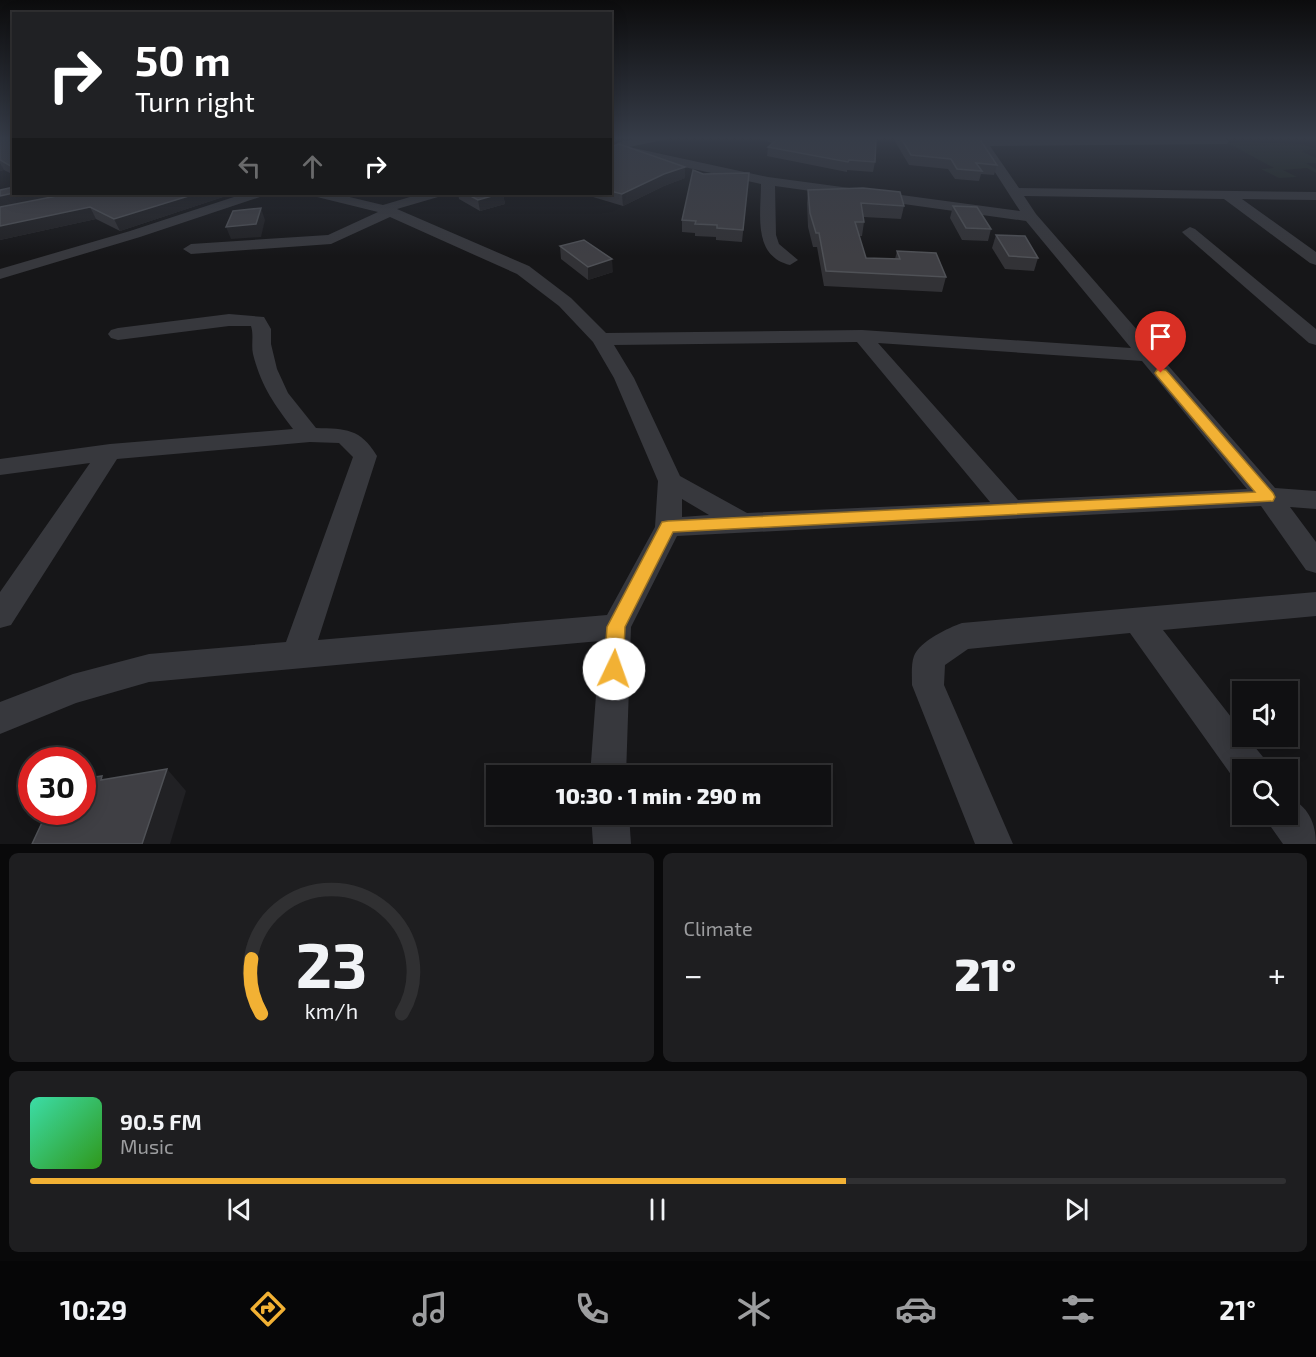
<!DOCTYPE html>
<meta charset="utf-8">
<style>
body{margin:0;font-family:"Exo 2",sans-serif;background:#1e1e20;color:#f1f3f6;height:100vh;display:flex;flex-direction:column;font-size:22px;white-space:nowrap}
*{box-sizing:border-box;margin:0}
p{font-size:20px;color:#9c9d9f}
.icon{flex:none;width:33px;height:33px;fill:none;stroke:currentColor;stroke-width:2;stroke-linecap:round;stroke-linejoin:round}
.map{position:relative;height:844px;overflow:hidden}
.sheet{display:flex;flex-direction:column;gap:9px;padding:9px;background:#09090a;flex:1}
.sheet>*{flex:none}
.banner{position:absolute;left:12px;top:12px;width:600px;height:183px;border-radius:0px;box-shadow:0 3px 15px #0003,0 0 0 2px #303032;background:#202124;color:#fff;overflow:hidden}
.tools{position:absolute;left:1232px;top:681px;display:grid;gap:12px}
.tools a{display:grid;place-items:center;width:66px;height:66px;border-radius:0px;background:#101012;box-shadow:0 3px 15px #0003,0 0 0 2px #303032;font-size:30px}
.speed{position:absolute;left:18px;top:747px;display:flex;gap:12px;font-size:30px;font-weight:700;text-align:center}
.speed>*{display:grid;place-content:center;width:78px;height:78px;border-radius:50%;background:#101012;box-shadow:0 3px 15px #0003,0 0 0 2px #303032;line-height:1}
.speed .limit{border:9px solid #d22;background:#fff;color:#111}
.pin{position:absolute;display:grid;place-items:center;width:51px;height:51px;color:#fff;margin:-62px -26px;border-radius:50% 50% 50% 0;rotate:-45deg;box-shadow:0 0 6px #0007}
.pin .icon{rotate:45deg}
.me{position:absolute;width:66px;margin:-33px;rotate:3deg;stroke-linejoin:round;filter:drop-shadow(0 0 4px #0008)}
.turn{display:flex;align-items:center;gap:21px;height:126px;padding:0 24px;font-size:27px}
.turn .icon{width:78px;height:78px;stroke-width:2.5}
.turn b{display:block;font-size:42px;line-height:51px}
.lanes{display:flex;align-items:center;height:57px;padding:0 24px;background:#0003;justify-content:center;gap:30px;direction:ltr}
.lanes .off{opacity:.35}
.big{font-size:45px;font-weight:800;line-height:1.1}
.sheet .card{flex:1;display:flex;flex-direction:column;justify-content:center;gap:9px;min-width:0;padding:0 21px;border-radius:9px;background:#1e1e20}
.sheet .dial{align-items:center;gap:0}
.dial svg{height:156px;overflow:visible;fill:none;stroke:#303032;stroke-width:7;stroke-linecap:round;text-anchor:middle}
.dial text{fill:#f1f3f6;stroke:none}
.song{display:flex;align-items:center;gap:18px}
.cover{width:72px;height:72px;border-radius:9px;background:linear-gradient(135deg,hsl(160 70% 55%),hsl(110 70% 35%))}
.played{height:6px;border-radius:3px;background:linear-gradient(90deg,#f2b134 65%,#303032 65%)}
.keys{display:flex;justify-content:space-around;direction:ltr}
.heat{display:flex;justify-content:space-between;align-items:center;font-size:33px;direction:ltr}
.sheet .tiles{flex:1;display:grid;gap:9px;grid-template-columns:1fr 1fr}
.card:last-child{grid-column:span 2}
.trip{position:absolute;left:486px;top:765px;width:345px;height:60px;border-radius:0px;background:#101012;box-shadow:0 3px 15px #0003,0 0 0 2px #303032;font-weight:800;line-height:60px;text-align:center}
.tab-bar{display:flex;height:96px;justify-content:space-around;align-items:center;background:#060607;color:#9c9d9f}
.tab-bar .icon{width:42px;height:42px}
.tab-bar .on{color:#f2b134}
.tab-bar b{font-size:27px;color:#f1f3f6}
.map>svg:first-child{display:block}
.green{fill:#1c231d}
.lines{fill:none;stroke-linecap:round;stroke-linejoin:round}
.minor{fill:#37383d;fill-rule:evenodd}
.wall{fill:#323236}
.shaded-wall{fill:#212124}
.building{fill:#3f3f44;stroke:#4f5156;stroke-width:1.5}
.route{fill:#f2b134;stroke:#9d7322;stroke-width:1.5}
</style>
<div class="map">
<svg width="1316" height="844" viewBox="0 0 1316 844">
<rect width="100%" height="100%" fill="#161618"/>
<!-- green -->
<path class="green" d="M1243 142 1302 144 1316 149 1301 151 1316 158V163H1306L1316 169V173L1307 168 1283 170 1297 177 1279 178 1261 169 1274 168 1228 143Z"/>
<g class="lines">
<!-- minor -->
<g class="minor">
<path d="M642 138H665L663 140 629 147 768 177 1020 211 973 138H1223L1229 141 1227 144 990 146 1019 188 1316 192V200L1242 199 1316 252V265L1310 263 1224 199 1024 196 1036 214 1275 488 1316 491V509L1290 507 1316 542V573L1306 570 1261 506 677 536 631 627 626 776H590L600 641 149 682 76 703 0 734V702L73 674 149 654 286 642 353 457 339 443 310 442 117 459 11 625 0 628V592L90 463 0 475V459L110 444 293 429C274 404 261 386 253 354 251 345 254 335 251 326H229L118 340 111 338 108 334 111 330 118 328 229 314 264 317 271 329V344L277 369 288 393 316 428C346 429 360 428 377 456L318 640 607 615 655 527 658 481 614 378 593 342 559 306 517 274 390 217 331 244 191 254 183 249 191 244 328 235 378 212 317 197 315 194H337L383 205 420 194H440L438 197 397 209 529 266 571 298 606 333 862 330 1131 348 1026 221 775 186 776 235 779 244 798 260 790 265C752 256 761 213 761 184L621 153 615 149 618 142ZM857 342 990 502 747 513 680 476 634 378 614 345ZM878 343 1142 361 1247 489 1018 500ZM682 499 709 515 682 517Z"/>
<path d="M243 194H262L260 197 140 237 0 279V269L130 231Z"/>
<path d="M1190 227 1195 229 1316 329V345L1309 343 1185 235 1182 232Z"/>
<path d="M1316 592V616L1163 630 1242 731V736H1246L1263 757 1268 770H1242V785L1237 783 1130 633 968 649 945 665 944 685 1013 844H975L912 685C912 676 911 664 914 656 920 641 948 628 962 623Z"/>
<path d="M1287 797C1308 805 1316 823 1316 844H1283L1271 827 1266 814H1287Z"/>
<path d="M591 814H629L631 844H593Z"/>
</g>
</g>
<!-- wall -->
<g class="wall">
<path d="M0 138H14V175L4 170 0 171Z"/>
<path d="M757 138H876L875 162 873 172 847 170V172L767 156 768 147 772 143Z"/>
<path d="M893 138H979L997 165 994 175 981 174 979 181 955 179 948 169 909 165Z"/>
<path d="M610 147 685 178 664 186 623 206 583 194H610Z"/>
<path d="M749 173 742 242 716 240V237L695 236V233L682 232V220L703 174Z"/>
<path d="M0 190 14 194 223 197 120 231 96 219 0 240Z"/>
<path d="M808 190 904 206 901 219 864 217V222L862 236H859L866 258 895 259 897 251 946 277 942 292 824 286 817 247H813L808 227 807 203Z"/>
<path d="M458 194H503L505 204 480 211 459 199Z"/>
<path d="M953 206 991 229 988 241 962 240 950 218Z"/>
<path d="M996 235 1038 258 1034 271 1005 269 992 248Z"/>
<path d="M560 246 613 272 588 280 561 259Z"/>
</g>
<!-- shaded-wall -->
<g class="shaded-wall">
<path d="M0 163 4 170 0 171Z"/>
<path d="M685 167V178L664 186 623 206 622 194 664 174Z"/>
<path d="M14 193 69 194 0 209V196Z"/>
<path d="M195 194H221L223 197 120 231 114 219Z"/>
<path d="M499 194H503L505 204 480 211 478 200Z"/>
<path d="M90 207 96 219 0 240V226Z"/>
<path d="M261 208 265 220 261 237 231 239 226 227Z"/>
<path d="M612 259 613 272 588 280V267Z"/>
<path d="M167 769 186 791 170 844H142Z"/>
</g>
<!-- building -->
<g class="building">
<path d="M0 138H14V168L0 160Z"/>
<path d="M779 138H876L875 162 849 160 848 162 768 147Z"/>
<path d="M901 138H979L997 165 976 163 982 171 957 169 951 159 911 155Z"/>
<path d="M619 144 685 167 664 174 622 194 610 191V147Z"/>
<path d="M693 170 703 174 749 173 743 230 717 228V225L695 224 696 221 682 220Z"/>
<path d="M14 187V193L0 196V190Z"/>
<path d="M863 188 900 192 904 206 861 203 864 222H855L866 258 900 259 897 251 936 253 946 277 826 271 819 233H816L810 213 808 190Z"/>
<path d="M67 194H195L114 219 90 207 0 226V207Z"/>
<path d="M467 194H499L478 200Z"/>
<path d="M953 206 977 207 991 229 966 228Z"/>
<path d="M261 208 256 224 226 227 233 211Z"/>
<path d="M996 235 1025 236 1038 258 1009 256Z"/>
<path d="M584 240 612 259 588 267 560 246Z"/>
<path d="M167 769 142 844H32L47 812H82V779L102 776 101 780Z"/>
</g>
<!-- sky -->
<linearGradient id="sky" x2="0" y2="1"><stop stop-color="#0c0c0d"/><stop offset="0.54" stop-color="#363c48"/><stop offset="1" stop-color="#363c48" stop-opacity="0"/></linearGradient>
<rect width="1316" height="256" fill="url(#sky)"/>
<!-- route -->
<path class="route" d="M1161 369 1166 370 1273 493 1275 497 1273 501 673 532 625 627 623 669 620 676 614 678 607 676 604 669 607 627 662 522 668 521 1255 492 1157 376 1155 373 1157 370Z"/>
</svg>
<div class="tools">
<a><svg class="icon" aria-label="sound" viewBox="0 0 24 24"><path d="M4 9h4l5-4v14l-5-4H4zM17 9q2 3 0 6"/></svg></a>
<a><svg class="icon" aria-label="search" viewBox="0 0 24 24"><circle cx="10" cy="10" r="6"/><path d="M15 15l6 6"/></svg></a>
</div>
<div class="speed"><div class="limit">30</div></div>
<div class="pin" style="left:1161px;top:373px;background:#d93025"><svg class="icon" aria-label="arrive" viewBox="0 0 24 24"><path d="M6 21V4h12l-3 4 3 4H6"/></svg></div>
<svg class="me" style="left:614px;top:669px" viewBox="-20 -20 40 40"><circle r="19" fill="#fff"/><path d="M0-13L10 11 0 6-10 11z" fill="#f2b134"/></svg>
<div class="trip">10:30 · 1 min · 290 m</div>
<div class="banner">
<div class="turn"><svg class="icon" aria-label="right" viewBox="0 0 24 24"><path d="M7 20v-9h11M14 6l5 5-5 5"/></svg><div><b>50 m</b>Turn right</div></div>
<div class="lanes"><svg class="icon off" aria-label="left" viewBox="0 0 24 24"><path d="M17 20v-9H6M10 6l-5 5 5 5"/></svg><svg class="icon off" aria-label="ahead" viewBox="0 0 24 24"><path d="M12 20V5M6 11l6-6 6 6"/></svg><svg class="icon" aria-label="right" viewBox="0 0 24 24"><path d="M7 20v-9h11M14 6l5 5-5 5"/></svg></div>
</div>
</div>
<section class="sheet">
<div class="tiles">
<div class="card dial"><svg viewBox="0 0 100 80">
<path d="M14 69A42 42 0 1 1 86 69"/>
<path d="M14 69A42 42 0 0 1 9 41" stroke="#f2b134"/>
<text x="50" y="56" font-size="32" font-weight="700">23</text>
<text x="50" y="72" font-size="11">km/h</text>
</svg></div>
<div class="card"><p>Climate</p>
<div class="heat"><a>−</a><b class="big">21°</b><a>+</a></div>
</div>
<div class="card">
<div class="song"><i class="cover"></i><div><b>90.5 FM</b><p>Music</p></div></div>
<div class="played"></div>
<div class="keys"><svg class="icon" aria-label="previous" viewBox="0 0 24 24"><path d="M18 5L8 12l10 7zM5 5v14"/></svg><svg class="icon" aria-label="pause" viewBox="0 0 24 24"><path d="M8 5v14M16 5v14"/></svg><svg class="icon" aria-label="next" viewBox="0 0 24 24"><path d="M6 5l10 7-10 7zM19 5v14"/></svg></div>
</div>
</div>
</section>
<nav class="tab-bar">
<b>10:29</b>
<svg class="icon on" aria-label="directions" viewBox="0 0 24 24"><path d="M12 3l9 9-9 9-9-9zM9 14v-3h6M13 9l2 2-2 2"/></svg>
<svg class="icon" aria-label="music" viewBox="0 0 24 24"><path d="M9 18V5l10-2v13"/><circle cx="6" cy="18" r="3"/><circle cx="16" cy="16" r="3"/></svg>
<svg class="icon" aria-label="phone" viewBox="0 0 24 24"><path d="M5 4h4l2 5-3 2q2 4 5 5l2-3 5 2v4C11 20 4 13 5 4z"/></svg>
<svg class="icon" aria-label="climate" viewBox="0 0 24 24"><path d="M12 3v18M4 7l16 10M4 17L20 7"/></svg>
<svg class="icon" aria-label="car" viewBox="0 0 24 24"><path d="M5 17H2v-5l4-1 3-4h7l3 4 3 1v5h-3M9 17h6M6 11h13"/><circle cx="7" cy="17" r="2"/><circle cx="17" cy="17" r="2"/></svg>
<svg class="icon" aria-label="filters" viewBox="0 0 24 24"><path d="M4 7h16M4 17h16"/><circle cx="9" cy="7" r="2"/><circle cx="15" cy="17" r="2"/></svg>
<b>21°</b>
</nav>
